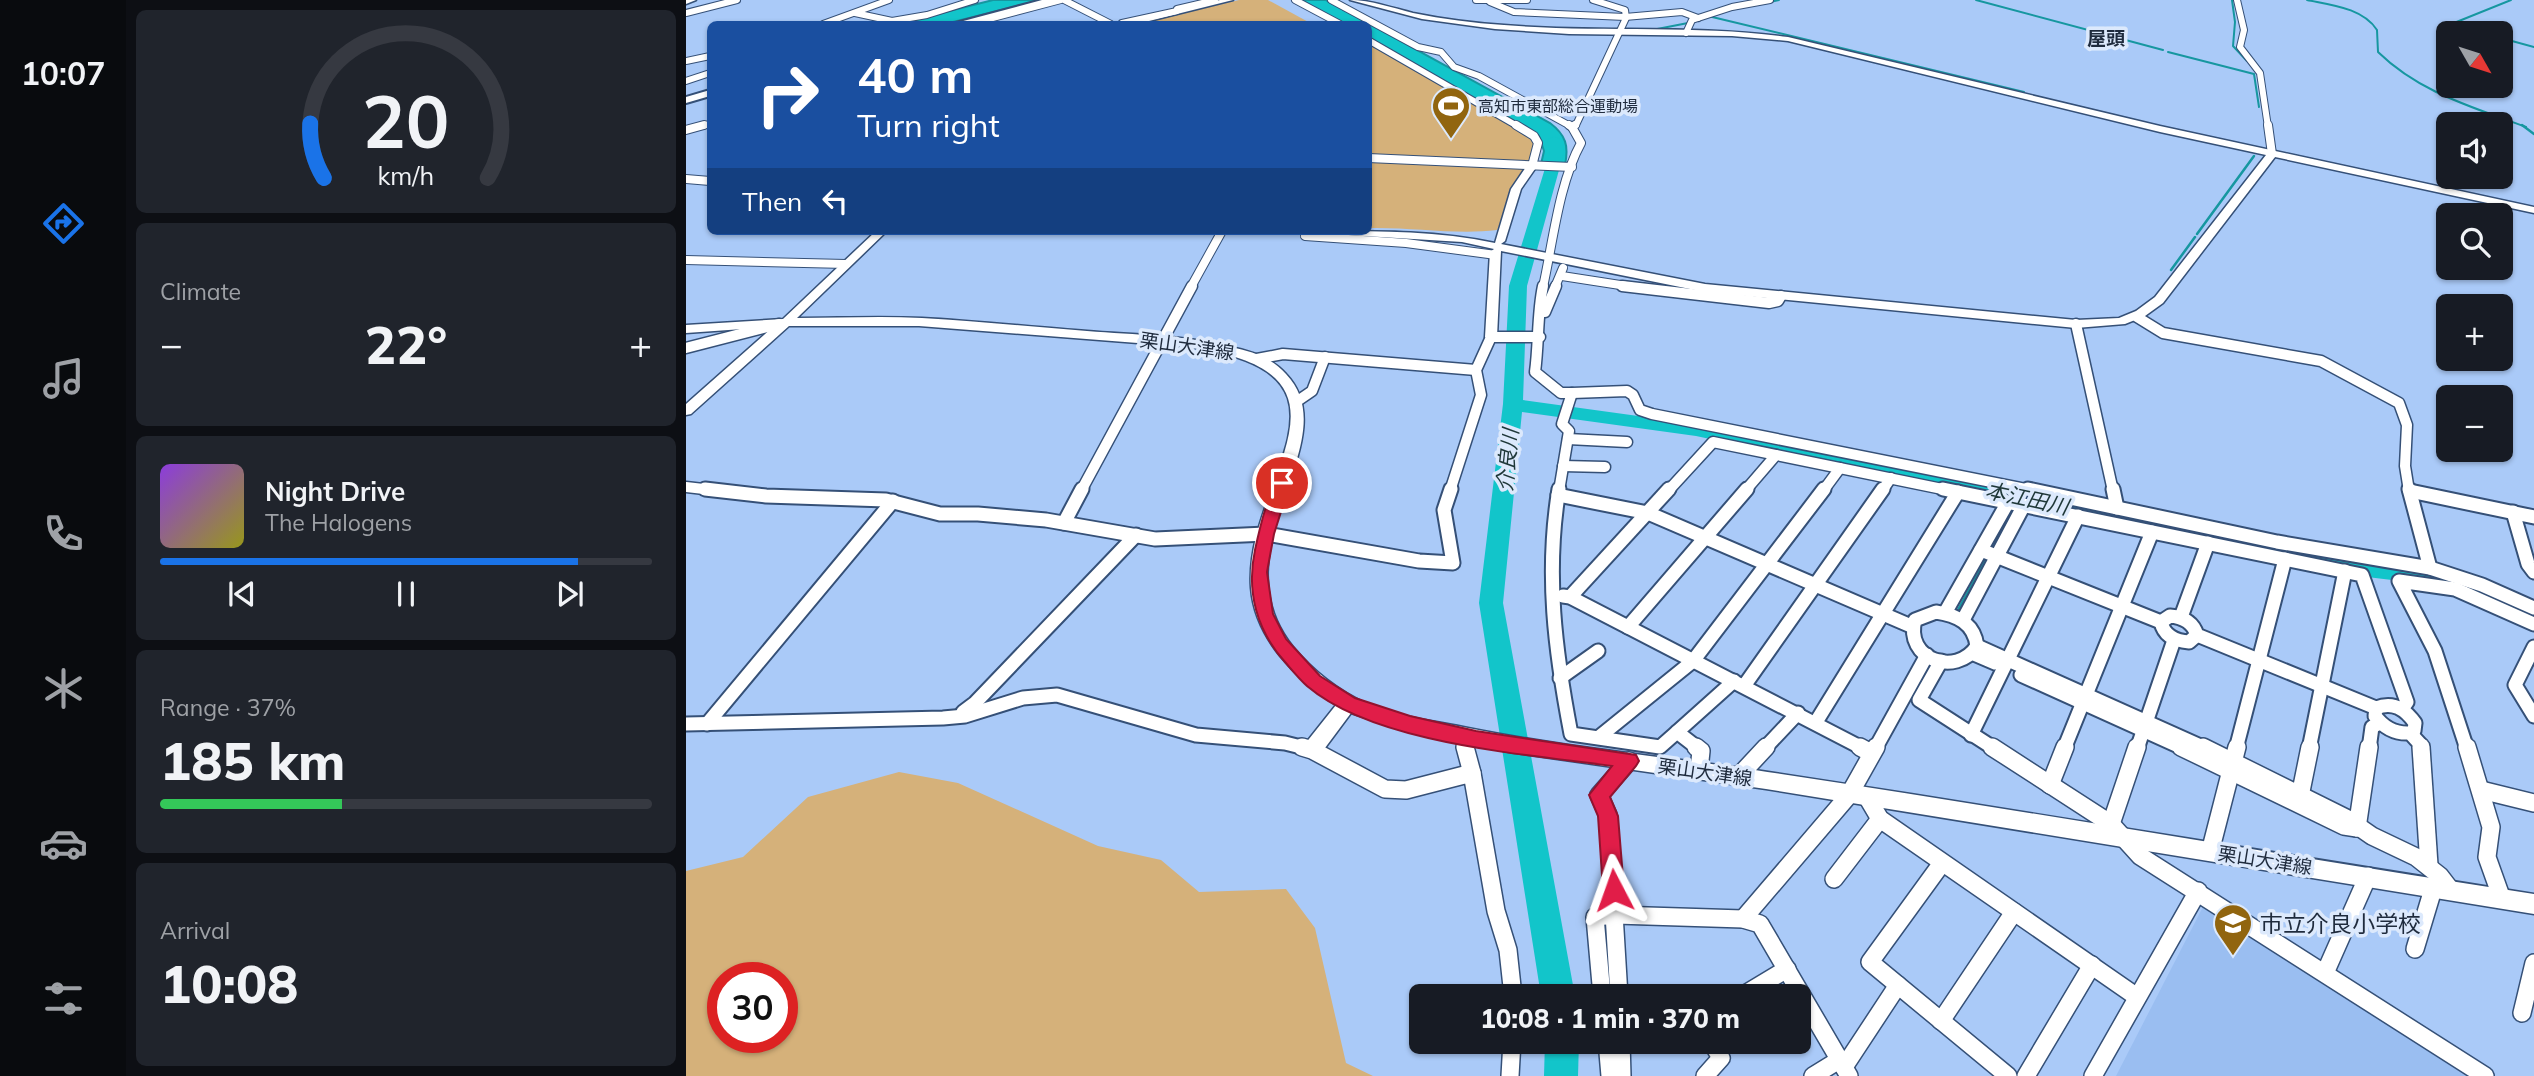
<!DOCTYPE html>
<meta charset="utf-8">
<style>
body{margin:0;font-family:Mulish,"Noto Sans JP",sans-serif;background:#20242c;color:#f1f3f6;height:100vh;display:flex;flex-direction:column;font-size:26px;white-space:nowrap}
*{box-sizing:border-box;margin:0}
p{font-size:23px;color:#9ea1a6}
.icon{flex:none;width:38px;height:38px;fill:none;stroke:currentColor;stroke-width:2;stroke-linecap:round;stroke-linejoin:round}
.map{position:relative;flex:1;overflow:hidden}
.drawer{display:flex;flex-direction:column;gap:10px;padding:10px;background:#0d0f14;width:560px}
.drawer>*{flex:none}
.banner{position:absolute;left:21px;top:21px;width:665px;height:214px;border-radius:10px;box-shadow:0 2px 5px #0004;background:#1a4fa0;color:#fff;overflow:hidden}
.needle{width:46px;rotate:129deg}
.tools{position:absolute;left:1750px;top:21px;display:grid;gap:14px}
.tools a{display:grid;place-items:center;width:77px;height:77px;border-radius:10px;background:#171b24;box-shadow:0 2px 5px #0004;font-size:35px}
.speed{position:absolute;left:21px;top:962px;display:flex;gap:14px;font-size:35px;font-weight:700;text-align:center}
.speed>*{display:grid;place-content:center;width:91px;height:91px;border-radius:50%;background:#171b24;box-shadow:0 2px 5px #0004;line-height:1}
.speed .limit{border:10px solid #d22;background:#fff;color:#111}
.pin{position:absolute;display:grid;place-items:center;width:60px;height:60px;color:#fff;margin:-30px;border:4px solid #fff;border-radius:50%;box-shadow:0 2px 7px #0007}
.me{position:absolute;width:77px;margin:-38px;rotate:356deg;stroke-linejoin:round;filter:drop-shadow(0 0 5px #0008)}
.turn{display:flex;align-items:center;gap:24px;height:147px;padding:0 35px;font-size:32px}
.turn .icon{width:91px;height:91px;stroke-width:2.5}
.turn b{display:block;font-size:49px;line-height:60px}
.then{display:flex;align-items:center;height:66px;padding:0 35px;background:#0003;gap:14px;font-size:26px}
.big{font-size:52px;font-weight:800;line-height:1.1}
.drawer .tile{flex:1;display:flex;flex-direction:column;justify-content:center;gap:10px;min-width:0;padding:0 24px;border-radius:10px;background:#20242c}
.drawer .dial{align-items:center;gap:0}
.dial svg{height:182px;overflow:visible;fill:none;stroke:#363941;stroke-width:7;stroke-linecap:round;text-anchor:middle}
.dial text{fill:#f1f3f6;stroke:none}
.song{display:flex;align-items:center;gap:21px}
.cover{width:84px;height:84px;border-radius:10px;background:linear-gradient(135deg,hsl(270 70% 55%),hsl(60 70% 35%))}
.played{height:7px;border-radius:4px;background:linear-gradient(90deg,#1a73e8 85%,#363941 85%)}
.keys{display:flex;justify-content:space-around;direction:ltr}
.heat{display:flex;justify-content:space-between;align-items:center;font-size:38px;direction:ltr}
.charge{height:10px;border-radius:5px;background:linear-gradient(90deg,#34c759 37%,#363941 0)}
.trip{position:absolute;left:723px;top:984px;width:402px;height:70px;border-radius:10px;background:#171b24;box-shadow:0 2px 5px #0004;font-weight:800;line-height:70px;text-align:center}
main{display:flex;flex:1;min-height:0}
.tabs{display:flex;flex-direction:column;width:126px;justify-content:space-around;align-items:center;background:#090b0e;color:#9ea1a6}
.tabs .icon{width:49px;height:49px}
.tabs .on{color:#1a73e8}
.tabs b{font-size:32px;color:#f1f3f6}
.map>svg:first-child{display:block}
.built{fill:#9abef1}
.green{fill:#d5b17a;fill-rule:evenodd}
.water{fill:#12c5ca;stroke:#1697a0;stroke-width:2}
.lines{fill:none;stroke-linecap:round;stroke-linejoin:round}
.stream-far2{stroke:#1697a0;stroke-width:2}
.stream-far1{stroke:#1697a0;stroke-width:2.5}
.stream{stroke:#1697a0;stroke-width:3.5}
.river{fill:#12c5ca;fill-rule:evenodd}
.street-far4-casing{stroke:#355077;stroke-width:8}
.street-far3-casing{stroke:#355077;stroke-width:10}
.street-far2-casing{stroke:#355077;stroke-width:13}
.street-far1-casing{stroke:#355077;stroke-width:17}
.street-casing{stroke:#355077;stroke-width:20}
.secondary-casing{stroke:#355077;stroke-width:3}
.primary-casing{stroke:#355077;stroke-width:4}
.highway-casing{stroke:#355077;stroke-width:3}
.street-far4{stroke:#fff;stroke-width:6}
.street-far3{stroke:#fff;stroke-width:8}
.street-far2{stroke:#fff;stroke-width:10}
.street-far1{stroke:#fff;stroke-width:13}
.street{stroke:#fff;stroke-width:17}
.secondary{fill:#fff;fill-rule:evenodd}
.primary{fill:#fff;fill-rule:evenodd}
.highway{fill:#fff;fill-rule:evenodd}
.route{fill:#e11d48;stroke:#92132f;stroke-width:2}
.labels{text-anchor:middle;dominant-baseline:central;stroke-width:7;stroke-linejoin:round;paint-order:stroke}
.far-poi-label{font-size:16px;fill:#1f2b3d;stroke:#dce9fc;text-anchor:start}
.far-quarter-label{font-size:19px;font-weight:bold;fill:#1f2b3d;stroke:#dce9fc}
.street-label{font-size:19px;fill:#1f2b3d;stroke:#dce9fc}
.water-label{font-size:21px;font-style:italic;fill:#1e3738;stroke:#dce9fc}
.near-poi-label{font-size:23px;fill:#1f2b3d;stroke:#dce9fc;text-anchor:start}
</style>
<main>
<nav class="tabs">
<b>10:07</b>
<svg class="icon on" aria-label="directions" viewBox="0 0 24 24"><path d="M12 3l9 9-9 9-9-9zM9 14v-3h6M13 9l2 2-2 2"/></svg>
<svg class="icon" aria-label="music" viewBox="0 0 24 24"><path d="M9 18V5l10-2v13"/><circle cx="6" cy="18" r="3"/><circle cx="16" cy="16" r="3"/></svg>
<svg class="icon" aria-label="phone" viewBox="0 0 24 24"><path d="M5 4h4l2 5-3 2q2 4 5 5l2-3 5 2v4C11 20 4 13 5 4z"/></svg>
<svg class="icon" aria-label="climate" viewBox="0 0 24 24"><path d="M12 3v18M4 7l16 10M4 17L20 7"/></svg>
<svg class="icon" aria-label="car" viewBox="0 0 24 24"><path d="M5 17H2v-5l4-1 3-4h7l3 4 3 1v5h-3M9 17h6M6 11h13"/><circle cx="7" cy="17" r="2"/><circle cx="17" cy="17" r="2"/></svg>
<svg class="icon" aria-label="filters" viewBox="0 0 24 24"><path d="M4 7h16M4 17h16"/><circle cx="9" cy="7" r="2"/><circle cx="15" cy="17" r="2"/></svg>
</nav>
<section class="drawer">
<div class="tile dial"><svg viewBox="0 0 100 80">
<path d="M14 69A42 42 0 1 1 86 69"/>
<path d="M14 69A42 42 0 0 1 8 45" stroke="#1a73e8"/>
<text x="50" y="56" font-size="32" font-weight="700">20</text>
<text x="50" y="72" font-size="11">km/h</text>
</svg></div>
<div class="tile"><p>Climate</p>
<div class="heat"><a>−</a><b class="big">22°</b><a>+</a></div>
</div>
<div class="tile">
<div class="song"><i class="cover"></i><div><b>Night Drive</b><p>The Halogens</p></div></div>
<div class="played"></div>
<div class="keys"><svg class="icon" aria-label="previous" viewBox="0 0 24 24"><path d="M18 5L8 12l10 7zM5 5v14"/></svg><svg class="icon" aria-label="pause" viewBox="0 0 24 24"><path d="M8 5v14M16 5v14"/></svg><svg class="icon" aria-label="next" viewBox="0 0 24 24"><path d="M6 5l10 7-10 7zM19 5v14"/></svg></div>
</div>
<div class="tile"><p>Range · 37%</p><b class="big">185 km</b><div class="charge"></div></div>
<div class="tile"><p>Arrival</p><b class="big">10:08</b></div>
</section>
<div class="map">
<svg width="1848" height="1076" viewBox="0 0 1848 1076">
<rect width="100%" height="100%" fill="#aacaf8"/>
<!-- built -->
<path class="built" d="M1520 901 1781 1076H1430Z"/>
<!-- green -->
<g class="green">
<path d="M553 0H582L626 24H451Z"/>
<path d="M683 43 846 137 849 149 811 230C771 235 725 227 683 228Z"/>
<path d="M213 772 272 783 412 846 475 860 513 892 600 889 629 928 660 1063 687 1076H0V871L57 857 122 797ZM37 978H96V1038H37Z"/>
</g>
<!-- water -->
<g class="water">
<path d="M307 0H355L259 24H212Z"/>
<path d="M615 0H640L864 123C880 135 883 146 879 165L855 164 858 151 853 136 683 38 682 24H658Z"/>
</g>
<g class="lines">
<!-- stream-far2 -->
<g class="stream-far2">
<path d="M1290 0 1477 50"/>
<path d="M1546 0 1549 22 1547 46 1561 61"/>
<path d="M1621 0C1645 5 1677 8 1691 30L1692 52C1734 93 1787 107 1840 127"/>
<path d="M1084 2 1093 0"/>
<path d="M1022 16 1338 92"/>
<path d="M966 30 1002 23"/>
<path d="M1794 33 1763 25 1825 0"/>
<path d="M1815 38 1848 47"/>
<path d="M1482 52 1568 74 1573 107"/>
</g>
<!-- stream-far1 -->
<g class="stream-far1">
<path d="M1836 125 1848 134"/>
<path d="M1511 234 1568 156"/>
<path d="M1485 270 1509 237"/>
</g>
<!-- stream -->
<g class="stream">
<path d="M1304 551 1327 508"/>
<path d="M1272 611 1301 558"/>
</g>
<!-- river -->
<g class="river">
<path d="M868 136 875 140 878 152 841 286 837 400 1010 424 1681 559 1731 565 1789 582 1793 588 1789 594 1781 597 1731 583 1681 577 1010 436 836 412 817 603 889 996H855L793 603 817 404 823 286 864 152 861 140Z"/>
<path d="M859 1041H893L892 1076H858Z"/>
</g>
<defs>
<g id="street-far4">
<path d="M378 0 425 24"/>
<path d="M609 0 654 24"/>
<path d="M645 0 732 47 755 52 768 67 793 76 886 127"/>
<path d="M790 0H841"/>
<path d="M1551 0 1558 30 1554 47 1574 73 1582 127"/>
<path d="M804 2 828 12 939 17 996 12 1012 18"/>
<path d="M491 9 529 0"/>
<path d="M0 13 51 0"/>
<path d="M169 13 206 21 241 15 289 0"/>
<path d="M436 23 491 11"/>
<path d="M137 24 203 0"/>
<path d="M284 24 375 0"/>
<path d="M1000 33 1006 20 1046 7 1084 0"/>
<path d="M682 40 833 127"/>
<path d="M0 61 24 56"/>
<path d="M0 81 24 73"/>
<path d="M11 127 24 124"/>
<path d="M886 127 890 125 940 18 939 10 907 0"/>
</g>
<g id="street-far3">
<path d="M830 125 848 136 852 143 846 166"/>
<path d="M883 125 886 127"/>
<path d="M1582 125 1586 154"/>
<path d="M0 130 18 125"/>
<path d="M682 158 886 167"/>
<path d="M0 179 24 181"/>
<path d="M624 231 619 236 720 243 810 255"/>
<path d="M0 260 160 264"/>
<path d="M876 276 947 287"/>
<path d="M505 287 536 231"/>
<path d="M857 287C867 242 873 183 895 143L886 127 889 125"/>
<path d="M869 287 877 268"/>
</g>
<g id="street-far2">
<path d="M857 286C851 314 853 343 849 372L875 393H886L876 424 883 431 873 491"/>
<path d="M936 286 1083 303 1092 301 1095 296"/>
<path d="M854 312H859L870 286"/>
<path d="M1451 317 1477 333 1635 361 1713 403 1721 425 1719 466 1723 491"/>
<path d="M1390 324 1427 491"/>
<path d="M0 348 93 324"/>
<path d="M571 359 597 354 790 370"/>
<path d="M886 393 941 391 947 395 954 410 966 414 1350 491"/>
<path d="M610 402 626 391 639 357"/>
<path d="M882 439 941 442"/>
<path d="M877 466 919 467"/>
<path d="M0 487 35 491"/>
<path d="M395 491 506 286"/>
<path d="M764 491 795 395 790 370 805 337H854"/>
<path d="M982 491 1027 442 1266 491"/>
<path d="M1059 491 1090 455"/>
<path d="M1137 491 1154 468"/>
<path d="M1196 491 1205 478"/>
</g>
<g id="street-far1">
<path d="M19 489 80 496 200 500 254 514H292L360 520 469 539 580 534 733 561 767 563 758 510 765 489"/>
<path d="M873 489C859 573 869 651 885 734L974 747 991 732 1013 749"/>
<path d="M1257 489 1676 575 1721 702 1716 709"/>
<path d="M1342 489 1591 542 1744 568 1796 585 1848 608"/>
<path d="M1427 489 1431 508"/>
<path d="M1723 489 1744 568"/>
<path d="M1724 491 1848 517"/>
<path d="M872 495 962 513 1225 626"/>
<path d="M1827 512 1842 564 1848 572"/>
<path d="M378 523 396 489"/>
<path d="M1295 550 1475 622"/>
<path d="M877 596 884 597 1178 749"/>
<path d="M884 597 983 489"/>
<path d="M1250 612C1271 615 1288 623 1291 646 1270 678 1218 659 1229 620Z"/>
<path d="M1259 613 1322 502"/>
<path d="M1495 617 1522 543"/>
<path d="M1277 620 1338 505"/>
<path d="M1475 622 1484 616C1497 617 1507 622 1511 635L1690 708C1707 701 1719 709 1729 723L1728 731 1724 733"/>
<path d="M1475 622C1478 636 1489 641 1503 642L1511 635"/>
<path d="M942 627 1061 489"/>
<path d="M1291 646 1521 749"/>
<path d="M1848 647 1829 685 1848 716"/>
<path d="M1288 654 1309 663"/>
<path d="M1255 661 1233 700 1309 749"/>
<path d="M1335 675 1499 749"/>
<path d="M874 678 912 651"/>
<path d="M1058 686 1197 489"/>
<path d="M1690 708 1689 716C1698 728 1709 734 1724 733L1735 745V749"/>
<path d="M277 712 289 703 450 535"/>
<path d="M1130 722 1272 492"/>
<path d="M0 724 257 718 279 716 337 698 371 695 510 735 599 743 623 749"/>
<path d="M21 724 207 501"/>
<path d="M991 732 1048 681"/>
<path d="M1285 735 1392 516"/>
<path d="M776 736 780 749"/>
<path d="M913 737 1007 661 1138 489"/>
<path d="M1078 749 1112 713"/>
<path d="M1189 749 1241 655"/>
<path d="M1378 749 1466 532"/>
<path d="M1451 749 1488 640"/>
<path d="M1550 749 1599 559"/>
<path d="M1623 749 1659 571"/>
<path d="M1683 749 1686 727 1694 723"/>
<path d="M1781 749 1749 651 1713 581 1769 589 1848 624"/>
</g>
<g id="street">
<path d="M616 747 626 750 699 789 720 790 786 773 810 911 822 950 827 996"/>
<path d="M779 747 786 773"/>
<path d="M1010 747 1015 751 1013 770"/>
<path d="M1174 747 1185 753"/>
<path d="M1306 747 1425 824 1454 856 1799 1076"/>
<path d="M1495 747 1658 826 1671 828"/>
<path d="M1517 747 1660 818 1686 836 1730 857 1754 876 1764 889"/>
<path d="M1735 747 1743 865"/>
<path d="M1781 747 1805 827 1801 857 1816 899"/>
<path d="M1053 776 1080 747"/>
<path d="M1364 785 1379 747"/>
<path d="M1795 790 1848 803"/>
<path d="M1181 797 1194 819 1451 997"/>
<path d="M1613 801 1624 747"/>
<path d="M1425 824 1451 747"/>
<path d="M1671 828 1683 747"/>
<path d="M1524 852 1551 747"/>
<path d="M1256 863 1184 962 1322 1076"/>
<path d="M1148 879 1194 819"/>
<path d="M1057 919 1163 795 1190 747"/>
<path d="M1729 949 1748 886"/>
<path d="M1639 973 1682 876"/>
<path d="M916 996 909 917 930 915 1057 919 1074 924 1163 1076"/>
<path d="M933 996 922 815 913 795 943 761"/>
<path d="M1056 996 1101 969"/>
<path d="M1836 1013 1848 963"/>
<path d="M1255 1021 1328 912"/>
<path d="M921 1041 924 1076"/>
<path d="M935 1041 936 1076"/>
<path d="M1158 1067 1212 985"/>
<path d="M824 1076 826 1041"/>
<path d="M1019 1076 1035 1058 1025 1041"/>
<path d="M1127 1076 1153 1060"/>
<path d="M1340 1076 1406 965"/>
<path d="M1407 1076 1512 891"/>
</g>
<g id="secondary">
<path d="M534 0H547L451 24H439Z"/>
<path d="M664 0C685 0 707 8 727 13 757 19 787 23 818 25 912 33 1008 24 1102 37L1474 126 1848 207V213L1589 157 1477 303 1459 316 1439 324 1390 328 1019 292 815 251 811 337 805 341 799 337 804 252 808 249 776 242 646 234 641 231C696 231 753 231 809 243L825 189 842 164 846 163 851 166 835 189 819 241 815 244 1019 284 1390 320 1433 318 1450 311 1469 297 1580 155 1474 132 1102 41 1046 36 883 34 809 29 736 19Z"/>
<path d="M190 231H201L111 318C152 318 194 316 236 318 291 321 346 327 401 331 449 335 499 335 545 347 565 351 586 358 600 374 664 441 528 549 607 647 627 671 653 691 681 704 712 717 748 721 782 728 877 747 973 756 1069 770 1329 809 1588 854 1848 894V914L1080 789 823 752 720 731 665 713 633 756 626 758 619 756 616 750 619 744 650 705C610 679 569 639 565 588 557 480 693 374 503 347L233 326H103L5 414 0 415V404L87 327 0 333V325L97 319Z"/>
</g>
<g id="primary">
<path d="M356 0H371L280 24H266Z"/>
<path d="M24 90V96L0 103V97Z"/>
</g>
<path id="highway" d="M0 0H10L0 4Z"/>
</defs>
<!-- street-far4 casing -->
<use href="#street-far4" class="street-far4-casing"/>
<!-- street-far3 casing -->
<use href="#street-far3" class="street-far3-casing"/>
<!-- street-far2 casing -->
<use href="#street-far2" class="street-far2-casing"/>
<!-- street-far1 casing -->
<use href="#street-far1" class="street-far1-casing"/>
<!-- street casing -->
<use href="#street" class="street-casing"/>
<!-- secondary casing -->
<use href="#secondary" class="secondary-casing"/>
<!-- primary casing -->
<use href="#primary" class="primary-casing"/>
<!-- highway casing -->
<use href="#highway" class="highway-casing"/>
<!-- street-far4 -->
<use href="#street-far4" class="street-far4"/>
<!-- street-far3 -->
<use href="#street-far3" class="street-far3"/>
<!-- street-far2 -->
<use href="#street-far2" class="street-far2"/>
<!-- street-far1 -->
<use href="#street-far1" class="street-far1"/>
<!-- street -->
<use href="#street" class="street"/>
<!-- secondary -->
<use href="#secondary" class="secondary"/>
<!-- primary -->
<use href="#primary" class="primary"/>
<!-- highway -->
<use href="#highway" class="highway"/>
</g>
<!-- route -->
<path class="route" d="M596 478 604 483 588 534 581 572 587 614 600 639 634 676 669 698 724 716 790 731 950 755 953 761 950 766 924 797 932 816 938 890 935 897 928 900 920 897 917 890 912 816 903 795 926 766C839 754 689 744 621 686 613 679 606 670 599 662 571 631 560 592 569 550 572 536 584 481 596 478Z"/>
<!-- icons -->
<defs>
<symbol id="stadium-pin" viewBox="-11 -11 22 30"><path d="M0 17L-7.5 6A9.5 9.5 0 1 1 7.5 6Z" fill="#91650f" stroke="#dce9fc"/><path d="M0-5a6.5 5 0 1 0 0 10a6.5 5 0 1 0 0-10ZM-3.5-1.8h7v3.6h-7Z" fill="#fff"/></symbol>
<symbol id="school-pin" viewBox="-11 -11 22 30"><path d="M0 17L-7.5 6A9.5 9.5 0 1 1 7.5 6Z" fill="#91650f" stroke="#dce9fc"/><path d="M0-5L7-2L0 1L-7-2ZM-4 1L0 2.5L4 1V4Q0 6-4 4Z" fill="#fff"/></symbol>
</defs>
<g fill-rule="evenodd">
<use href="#stadium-pin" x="743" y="84" width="44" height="60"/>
<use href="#school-pin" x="1525" y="901" width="44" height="60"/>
</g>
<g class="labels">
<!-- far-poi labels -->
<g class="far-poi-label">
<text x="792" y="106">高知市東部総合運動場</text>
</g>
<!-- far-quarter labels -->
<g class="far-quarter-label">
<text x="1420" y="38">屋頭</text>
</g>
<!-- street labels -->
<g class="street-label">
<text transform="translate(501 346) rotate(8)">栗山大津線</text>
<text transform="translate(1019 772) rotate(8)">栗山大津線</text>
<text transform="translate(1579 860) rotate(9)">栗山大津線</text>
</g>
<!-- water labels -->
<g class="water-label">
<text transform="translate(821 460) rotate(-84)">介良川</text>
<text transform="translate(1341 498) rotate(12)">本江田川</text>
</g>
<!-- near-poi labels -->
<g class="near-poi-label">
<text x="1574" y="923">市立介良小学校</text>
</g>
</g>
</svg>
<div class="tools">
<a><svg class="needle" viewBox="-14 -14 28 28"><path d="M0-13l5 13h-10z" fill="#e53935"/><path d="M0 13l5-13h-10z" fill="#9ea1a6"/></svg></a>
<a><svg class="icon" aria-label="sound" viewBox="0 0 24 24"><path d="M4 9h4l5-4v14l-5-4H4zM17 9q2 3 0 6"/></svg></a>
<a><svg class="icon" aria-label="search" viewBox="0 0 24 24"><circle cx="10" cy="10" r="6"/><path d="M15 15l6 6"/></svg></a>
<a>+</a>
<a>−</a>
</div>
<div class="speed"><div class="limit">30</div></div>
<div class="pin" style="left:596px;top:483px;background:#d93025"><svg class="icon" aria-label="arrive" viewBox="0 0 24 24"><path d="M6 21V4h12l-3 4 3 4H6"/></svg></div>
<svg class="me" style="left:928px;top:890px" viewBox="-20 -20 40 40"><path d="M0-17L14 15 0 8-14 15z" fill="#e11d48" stroke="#fff" stroke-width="4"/></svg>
<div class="trip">10:08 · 1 min · 370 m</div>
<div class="banner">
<div class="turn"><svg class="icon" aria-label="right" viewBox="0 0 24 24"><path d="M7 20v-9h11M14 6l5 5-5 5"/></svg><div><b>40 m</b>Turn right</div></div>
<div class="then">Then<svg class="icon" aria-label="left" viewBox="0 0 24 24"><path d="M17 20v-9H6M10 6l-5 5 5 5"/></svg></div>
</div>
</div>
</main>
